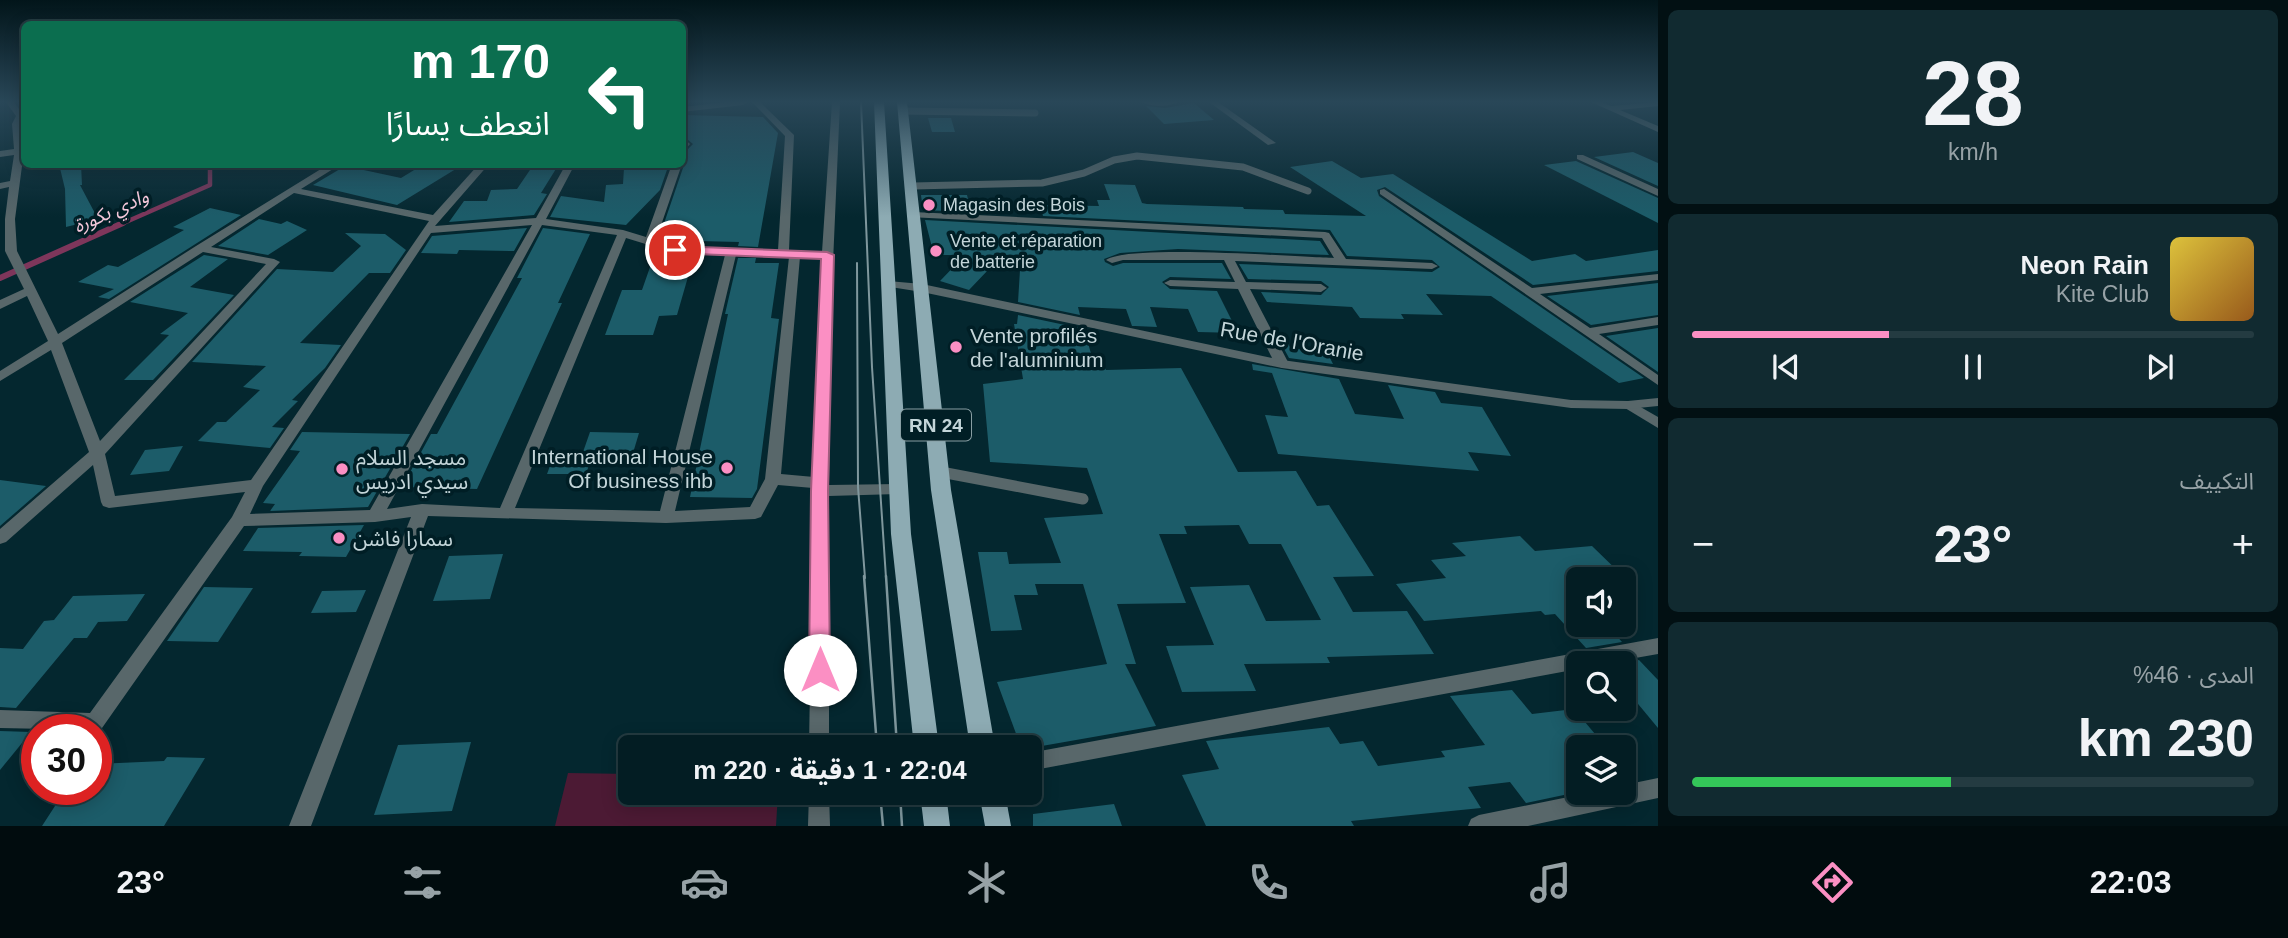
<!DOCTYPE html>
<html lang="ar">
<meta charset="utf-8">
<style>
body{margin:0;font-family:Helvetica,"Noto Sans Arabic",sans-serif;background:#112a30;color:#f1f3f6;direction:rtl;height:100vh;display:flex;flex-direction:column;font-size:26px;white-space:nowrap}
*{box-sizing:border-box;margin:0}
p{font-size:23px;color:#97a2a6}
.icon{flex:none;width:38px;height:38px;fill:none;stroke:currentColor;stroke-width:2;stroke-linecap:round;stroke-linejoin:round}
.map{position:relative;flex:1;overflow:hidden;direction:ltr}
.drawer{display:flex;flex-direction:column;gap:10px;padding:10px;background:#021013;width:630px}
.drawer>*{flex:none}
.banner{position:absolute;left:21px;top:21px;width:665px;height:147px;border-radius:10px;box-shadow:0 4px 18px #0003,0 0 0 2px #243b41;direction:rtl;background:#0b6e4f;color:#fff;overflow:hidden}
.controls{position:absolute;left:1566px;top:567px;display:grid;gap:14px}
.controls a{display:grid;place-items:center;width:70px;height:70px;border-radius:10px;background:#031d23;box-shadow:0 4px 18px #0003,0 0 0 2px #243b41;font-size:35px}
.speed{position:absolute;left:21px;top:714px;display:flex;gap:14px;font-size:35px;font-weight:700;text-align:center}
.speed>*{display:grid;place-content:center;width:91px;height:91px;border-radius:50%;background:#031d23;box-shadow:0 4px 18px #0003,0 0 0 2px #243b41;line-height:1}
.speed .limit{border:10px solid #d22;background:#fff;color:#111}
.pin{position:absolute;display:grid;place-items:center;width:60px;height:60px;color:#fff;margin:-30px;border:4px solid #fff;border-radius:50%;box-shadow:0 2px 7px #0007}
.me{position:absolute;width:77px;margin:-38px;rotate:0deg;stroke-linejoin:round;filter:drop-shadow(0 0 5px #0008)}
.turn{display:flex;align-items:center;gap:24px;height:147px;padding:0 21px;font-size:32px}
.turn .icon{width:91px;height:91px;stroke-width:2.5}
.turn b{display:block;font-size:49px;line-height:60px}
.big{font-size:52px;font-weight:700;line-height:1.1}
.drawer .tile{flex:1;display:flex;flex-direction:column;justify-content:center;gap:10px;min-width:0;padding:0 24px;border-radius:10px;background:#112a30}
.drawer .dial{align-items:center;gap:0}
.dial b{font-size:91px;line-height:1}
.song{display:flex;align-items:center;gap:21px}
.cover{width:84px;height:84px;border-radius:10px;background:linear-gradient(135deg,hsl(50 70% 55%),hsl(30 70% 35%))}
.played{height:7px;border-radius:4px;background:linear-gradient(90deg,#fb8fc3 35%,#243b41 35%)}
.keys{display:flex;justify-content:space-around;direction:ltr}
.heat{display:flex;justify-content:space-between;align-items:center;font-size:38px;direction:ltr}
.charge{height:10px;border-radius:5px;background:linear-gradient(90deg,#34c759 46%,#243b41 0)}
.trip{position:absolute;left:618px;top:735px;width:424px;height:70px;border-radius:10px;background:#031d23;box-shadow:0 4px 18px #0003,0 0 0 2px #243b41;font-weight:700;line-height:70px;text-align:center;direction:rtl}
.dock{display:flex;height:112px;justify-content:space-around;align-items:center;background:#010c0e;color:#97a2a6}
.dock .icon{width:49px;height:49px}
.dock .selected{color:#fb8fc3}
.dock b{font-size:32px;color:#f1f3f6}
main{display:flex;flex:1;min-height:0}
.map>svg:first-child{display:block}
.green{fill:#4c1a34}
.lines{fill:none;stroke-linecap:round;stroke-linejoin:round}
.stream-far1{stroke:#7e365b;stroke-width:4.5}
.stream{stroke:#7e365b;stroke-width:6}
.building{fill:#1c5c69}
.service-far1{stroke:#58676a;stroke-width:7}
.service{stroke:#58676a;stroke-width:11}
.minor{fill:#58676a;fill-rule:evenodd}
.tertiary{fill:#58676a;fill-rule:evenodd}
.primary{fill:#8dabb3;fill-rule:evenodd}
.tram-far1{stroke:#7f979d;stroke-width:2}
.tram{stroke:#7f979d;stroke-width:2.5}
.route{fill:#fb8fc3;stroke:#a35d7f;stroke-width:2}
.poi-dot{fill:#fb8fc3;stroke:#001e25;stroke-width:2.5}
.labels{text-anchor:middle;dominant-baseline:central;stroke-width:7;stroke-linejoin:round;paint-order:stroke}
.far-poi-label{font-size:18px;fill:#c3d5d9;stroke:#001e25;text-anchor:start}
.far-water-label{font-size:19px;font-style:italic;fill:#f5c8db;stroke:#001e25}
.shield{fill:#001e25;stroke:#889ea3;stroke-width:2}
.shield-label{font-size:19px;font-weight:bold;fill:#c3d5d9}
.poi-label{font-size:21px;fill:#c3d5d9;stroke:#001e25;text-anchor:start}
.street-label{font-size:21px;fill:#c3d5d9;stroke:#001e25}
</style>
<main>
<section class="drawer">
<div class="tile dial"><b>28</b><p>km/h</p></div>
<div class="tile">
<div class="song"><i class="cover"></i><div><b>Neon Rain</b><p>Kite Club</p></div></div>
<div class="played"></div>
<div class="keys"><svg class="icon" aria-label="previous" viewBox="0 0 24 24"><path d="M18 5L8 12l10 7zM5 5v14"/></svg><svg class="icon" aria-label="pause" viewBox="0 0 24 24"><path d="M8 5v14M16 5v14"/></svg><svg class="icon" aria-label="next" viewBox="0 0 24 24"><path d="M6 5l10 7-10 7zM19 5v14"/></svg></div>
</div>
<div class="tile"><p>التكييف</p>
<div class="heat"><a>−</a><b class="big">23°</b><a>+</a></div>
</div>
<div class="tile"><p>المدى · 46%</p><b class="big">230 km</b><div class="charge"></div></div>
</section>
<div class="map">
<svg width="1658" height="826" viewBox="0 0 1658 826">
<rect width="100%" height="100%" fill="#04272f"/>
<!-- green -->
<path class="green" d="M568 773 630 774V793H778L776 826H555Z"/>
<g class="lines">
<!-- stream-far1 -->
<path class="stream-far1" d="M119 225 210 185V168L200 164"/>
<!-- stream -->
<path class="stream" d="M0 278 123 223"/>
</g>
<!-- building -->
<g class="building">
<path d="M1194 103 1214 120 1164 124 1146 106 1165 108Z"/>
<path d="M682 115 763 117 778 133 758 247 738 246 739 242 698 241 697 245 676 244 659 238 684 165 682 155 693 144 682 135Z"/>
<path d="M928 118H951L955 132H932Z"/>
<path d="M1633 152 1658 163V186L1594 157Z"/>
<path d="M1332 161 1361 178 1393 174 1532 261 1575 254 1586 261 1658 250V271L1533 285 1385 187 1377 190 1379 196 1644 378 1619 383 1491 296 1426 294 1443 315 1401 314 1404 319 1360 318 1352 307 1267 302 1261 292 1321 295 1329 287 1321 281 1248 279 1239 264 1432 272 1440 267 1432 260 1347 256 1330 230 1043 216 1040 205 1099 206 1097 200H1110L1104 184 1135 185 1142 203 1147 204 1243 207 1244 209 1283 210 1285 214 1366 216 1290 167Z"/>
<path d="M1576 161 1658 198V223L1544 165Z"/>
<path d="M59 164H81L82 185H80L98 219 66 227 65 189Z"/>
<path d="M424 164H464L397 205 313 185 345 166 401 178Z"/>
<path d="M534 164H559L541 193 547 194 534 215 449 222 464 201H487L491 190 517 189Z"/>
<path d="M633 164H669L660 190 626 225 550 217 561 196 604 202 606 185 623 184 624 168 633 167Z"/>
<path d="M921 195H967L971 212 923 210Z"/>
<path d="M210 208 241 215 109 299 98 297 114 289 78 282 108 265 118 267 184 230 173 227Z"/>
<path d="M259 219 281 224 287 221 307 230 268 255 218 246Z"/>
<path d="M925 220 1320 241 1329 255 1178 249 1120 253 1104 259 1105 262 1113 266 1123 263H1222L1231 279 1170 277 1162 282 1170 289 1217 291 1238 333 1198 332 1188 309 1150 307 1157 327 1135 326H1132L1126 309 1078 307 1080 315 1018 302 1020 270 989 269 969 290 940 281 965 255H934Z"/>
<path d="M527 228 514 251 459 250 457 254 421 253 432 236Z"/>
<path d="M543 228 590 234 558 303H562L477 489 402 487 431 434H437L522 278H517Z"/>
<path d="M345 233 385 234 406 250 390 273H369L300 343 341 345 325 368 292 400 298 401 272 427 284 428 270 448 198 441 217 422H226L260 390 243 387 266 366 192 362 277 269 333 272 361 246Z"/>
<path d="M656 250 674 256H694L677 315 659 316 653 335H605L622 290H642Z"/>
<path d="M204 255 228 259 190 287 234 295 153 380H124L169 335 160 334 188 313 130 302Z"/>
<path d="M738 258H756L755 263H779L771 318 779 319 757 489 752 498 690 497 728 314H725Z"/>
<path d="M1658 283V315L1591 325 1547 296Z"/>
<path d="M1018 315 1084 329 1092 357H1099L1106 370 1181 368 1238 472 1296 471 1317 506 1329 505 1374 576 1333 577 1353 612 1407 611 1434 654 1327 657 1330 663 1244 664 1256 691 1182 692 1166 646 1214 645 1190 587 1249 585 1266 621 1321 620 1281 544H1249L1239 525 1184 526 1187 534H1159L1186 603 1117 604 1136 664H1125L1156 726 1036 747H1021L997 682 1107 664 1083 584H1035L1038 595H1014L1022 630 991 631 978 552H1007L1009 564 1061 563 1044 518 1103 514 1087 468 990 462 983 384 1023 379 1014 324H1017Z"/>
<path d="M1658 328V372L1606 336Z"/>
<path d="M1277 336H1284L1291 349 1326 350 1333 364 1289 358Z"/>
<path d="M1252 364 1339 379 1355 414 1404 419 1388 385 1435 392 1441 403 1482 407 1511 456 1468 452 1479 471 1278 454 1265 415 1288 417 1272 373 1253 370Z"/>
<path d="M302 432 410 434 368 507 270 511 275 504 263 503 300 451 290 450Z"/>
<path d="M590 432 639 433 633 453 583 452Z"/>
<path d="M183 446 169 471 130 475 145 450Z"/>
<path d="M554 455 592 456 586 474H547Z"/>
<path d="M0 480 46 486 0 526Z"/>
<path d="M364 525 346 557 299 556 302 552 243 551 258 528Z"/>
<path d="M1520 536 1535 551 1592 546 1626 579H1578V625H1607L1622 642 1586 648 1555 614 1545 615 1541 611 1424 621 1396 584 1446 578 1431 560 1466 556 1452 543Z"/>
<path d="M503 554 490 599 433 601 449 556Z"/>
<path d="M204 587 253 588 218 642 167 641Z"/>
<path d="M366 590 356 612 311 613 322 591Z"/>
<path d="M145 594 127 621 98 622 87 638H74L16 708 0 707V648L23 649 44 621 54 620 73 596Z"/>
<path d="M1639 660 1658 680V728L1624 687V663Z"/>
<path d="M1512 690 1532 714 1574 709 1606 747H1578V792L1526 803 1510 782 1468 787 1481 808 1351 821 1354 826H1206L1182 775 1219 769 1206 741 1329 727 1340 744 1363 741 1378 766 1445 757 1441 751 1485 745 1450 696Z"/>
<path d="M0 731 31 732 0 770Z"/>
<path d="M471 742 452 811 374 815 398 745Z"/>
<path d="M167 757 205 758 164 826H42L66 789H96V764L164 761Z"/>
<path d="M1114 804 1122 826H1033V814Z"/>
</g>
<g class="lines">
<!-- service-far1 -->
<g class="service-far1">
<path d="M903 111 1035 113"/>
<path d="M913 186 1042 183 1084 173 1114 160 1137 156 1243 167 1308 191"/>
</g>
<!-- service -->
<path class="service" d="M941 472 1083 499"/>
<!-- minor -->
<g class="minor">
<path d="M6 102H14L24 116 20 124 24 151 15 219 17 251 58 334 196 246 329 164H341L301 189 433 215 479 164H489L435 226 536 218 566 164H575L546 219 623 230 646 237 672 164H682L656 240 676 247 778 250 785 136 752 102H760L794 135 789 250 822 252 832 102H840L833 263 829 485 898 484 903 485 906 489 903 493 898 494 829 496V747H809L813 494 811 491 813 488 778 485 761 517 755 519 666 523 428 516 311 826H289L411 517 375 522 244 526 102 728 96 730 0 728V710L90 713 232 517 245 492 109 508 103 506 101 502 93 465 6 542 0 544V529L89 452 51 350 0 381V371L48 341 27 296 0 309V300L24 289 5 251V219L9 187 0 189V183L10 181 14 155 0 157V151L14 149 12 124 16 116ZM294 193 429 221 251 480 115 496 105 454 280 262 274 259 211 247ZM532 225 370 510 250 514 263 486 431 233ZM542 225 617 235 500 508 422 504 387 509ZM626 238 675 253 725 255 660 511 515 508ZM203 252 266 264 100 441 62 343ZM736 255 789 257 765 479 750 507 675 511ZM800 257 822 258 814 477 781 474Z"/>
<path d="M727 102H747L743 105 682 112V107Z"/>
<path d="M1142 102H1178C1170 107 1150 107 1142 102Z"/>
<path d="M1209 102H1218L1276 143 1268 145Z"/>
<path d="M1591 102H1601L1611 106 1658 102V106L1620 110 1658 126V132Z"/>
<path d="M682 137 690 144 682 153Z"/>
<path d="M1577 155H1583L1658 189V196L1577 159Z"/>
<path d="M1384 189 1532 288 1658 274V280L1540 294 1590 328 1658 317V325L1599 334 1658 375V385L1380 194V190Z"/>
<path d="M913 212 1325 232 1329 233 1346 259 1432 263 1438 266 1432 269 1235 261 1246 282 1321 284 1327 288 1321 292 1250 289 1289 364 1282 368 1275 364 1238 289 1170 286 1164 283 1170 280 1235 282 1224 260H1123L1112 263 1106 260C1128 244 1297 257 1334 258L1322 238 909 217V213Z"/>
<path d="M1630 401 1658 417V428L1625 408 1623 405 1625 402Z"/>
<path d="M1658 638V654L1607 663H1578V669L1029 771V753Z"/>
<path d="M1658 778V798L1528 826H1468L1471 819 1479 815 1588 793H1624V785Z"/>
<path d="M809 793H829L830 826H808Z"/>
</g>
<!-- tertiary -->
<path class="tertiary" d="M888 281 922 284 1282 360 1571 400 1628 401 1658 398V406L1628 409 1571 408 1282 368 922 292 884 286V282Z"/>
<!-- primary -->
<g class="primary">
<path d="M874 102H884L911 534 939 747H914L891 534Z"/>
<path d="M897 102H907L951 490 995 747H970L931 490Z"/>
<path d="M920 793H946L950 826H924Z"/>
<path d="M979 793H1005L1011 826H985Z"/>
</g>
<!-- tram-far1 -->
<g class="tram-far1">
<path d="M861 102 872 367 886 578"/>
<path d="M857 263 858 487 865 578"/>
</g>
<!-- tram -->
<g class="tram">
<path d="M864 576 877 747"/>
<path d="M886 576 897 747"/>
<path d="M880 793 883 826"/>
<path d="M900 793 902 826"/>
</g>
</g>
<!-- sky -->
<linearGradient id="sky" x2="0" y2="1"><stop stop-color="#02151a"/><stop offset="0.47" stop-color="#294758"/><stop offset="1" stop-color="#294758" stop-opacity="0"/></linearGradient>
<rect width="1658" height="217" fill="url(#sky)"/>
<!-- route -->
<path class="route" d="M675 246 827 252 834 255 828 491 830 670 827 677 820 680 812 677 809 670 811 491 821 259 671 253V247Z"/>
<!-- markers -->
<g class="poi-dot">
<circle cx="929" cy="205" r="7"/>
<circle cx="936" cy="251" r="7"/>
<circle cx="956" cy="347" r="7"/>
<circle cx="727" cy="468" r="7"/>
<circle cx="342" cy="469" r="7"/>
<circle cx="339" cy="538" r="7"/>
</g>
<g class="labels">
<!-- far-poi labels -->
<g class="far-poi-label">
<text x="943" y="205">Magasin des Bois</text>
<text x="950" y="241">Vente et réparation<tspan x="950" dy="21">de batterie</tspan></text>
</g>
<!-- far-water labels -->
<g class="far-water-label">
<text transform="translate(111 211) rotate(-24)">وادي بكورة</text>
</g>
<!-- shield labels -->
<rect class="shield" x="901" y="409.5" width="70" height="31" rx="5"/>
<g class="shield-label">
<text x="936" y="425">RN 24</text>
</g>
<!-- poi labels -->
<g class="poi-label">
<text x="970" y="335">Vente profilés<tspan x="970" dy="24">de l'aluminium</tspan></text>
<text x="713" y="456" text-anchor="end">International House<tspan x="713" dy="24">Of business ihb</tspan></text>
<text x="356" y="457">مسجد السلام<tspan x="356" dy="24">سيدي ادريس</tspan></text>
<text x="353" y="538">سمارا فاشن</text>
</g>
<!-- street labels -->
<g class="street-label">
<text transform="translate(1292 341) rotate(10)">Rue de l'Oranie</text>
</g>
</g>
</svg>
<div class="controls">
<a><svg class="icon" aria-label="sound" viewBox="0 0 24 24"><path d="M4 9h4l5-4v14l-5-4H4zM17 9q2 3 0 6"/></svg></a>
<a><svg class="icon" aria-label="search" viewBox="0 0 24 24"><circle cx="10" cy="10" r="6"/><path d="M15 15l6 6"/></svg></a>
<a><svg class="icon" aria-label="layers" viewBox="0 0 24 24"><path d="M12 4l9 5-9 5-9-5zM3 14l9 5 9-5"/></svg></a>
</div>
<div class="speed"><div class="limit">30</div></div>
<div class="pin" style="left:675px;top:250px;background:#d93025"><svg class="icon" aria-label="arrive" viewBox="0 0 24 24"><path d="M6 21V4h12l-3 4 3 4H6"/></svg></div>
<svg class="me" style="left:820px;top:670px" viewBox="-20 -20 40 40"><circle r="19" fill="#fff"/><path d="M0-13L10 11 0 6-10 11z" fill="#fb8fc3"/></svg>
<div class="trip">22:04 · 1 دقيقة · 220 m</div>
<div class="banner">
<div class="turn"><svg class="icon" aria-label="left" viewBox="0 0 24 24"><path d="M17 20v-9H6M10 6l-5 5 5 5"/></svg><div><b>170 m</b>انعطف يسارًا</div></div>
</div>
</div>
</main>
<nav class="dock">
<b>22:03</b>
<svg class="icon selected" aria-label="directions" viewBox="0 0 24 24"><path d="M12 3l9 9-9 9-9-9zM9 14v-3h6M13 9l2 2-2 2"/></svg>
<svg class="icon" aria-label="music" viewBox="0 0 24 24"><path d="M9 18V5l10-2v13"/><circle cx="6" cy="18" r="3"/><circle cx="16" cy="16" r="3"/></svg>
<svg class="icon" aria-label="phone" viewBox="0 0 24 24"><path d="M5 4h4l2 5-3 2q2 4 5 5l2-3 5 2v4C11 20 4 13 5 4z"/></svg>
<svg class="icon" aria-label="climate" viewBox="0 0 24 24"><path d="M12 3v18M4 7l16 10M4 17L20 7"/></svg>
<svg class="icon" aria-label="car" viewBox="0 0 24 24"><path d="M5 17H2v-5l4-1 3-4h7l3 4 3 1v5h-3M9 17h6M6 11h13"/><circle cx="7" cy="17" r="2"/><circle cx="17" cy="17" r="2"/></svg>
<svg class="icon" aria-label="filters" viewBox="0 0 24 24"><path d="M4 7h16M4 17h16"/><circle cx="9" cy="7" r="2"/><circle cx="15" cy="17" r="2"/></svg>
<b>23°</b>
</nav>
